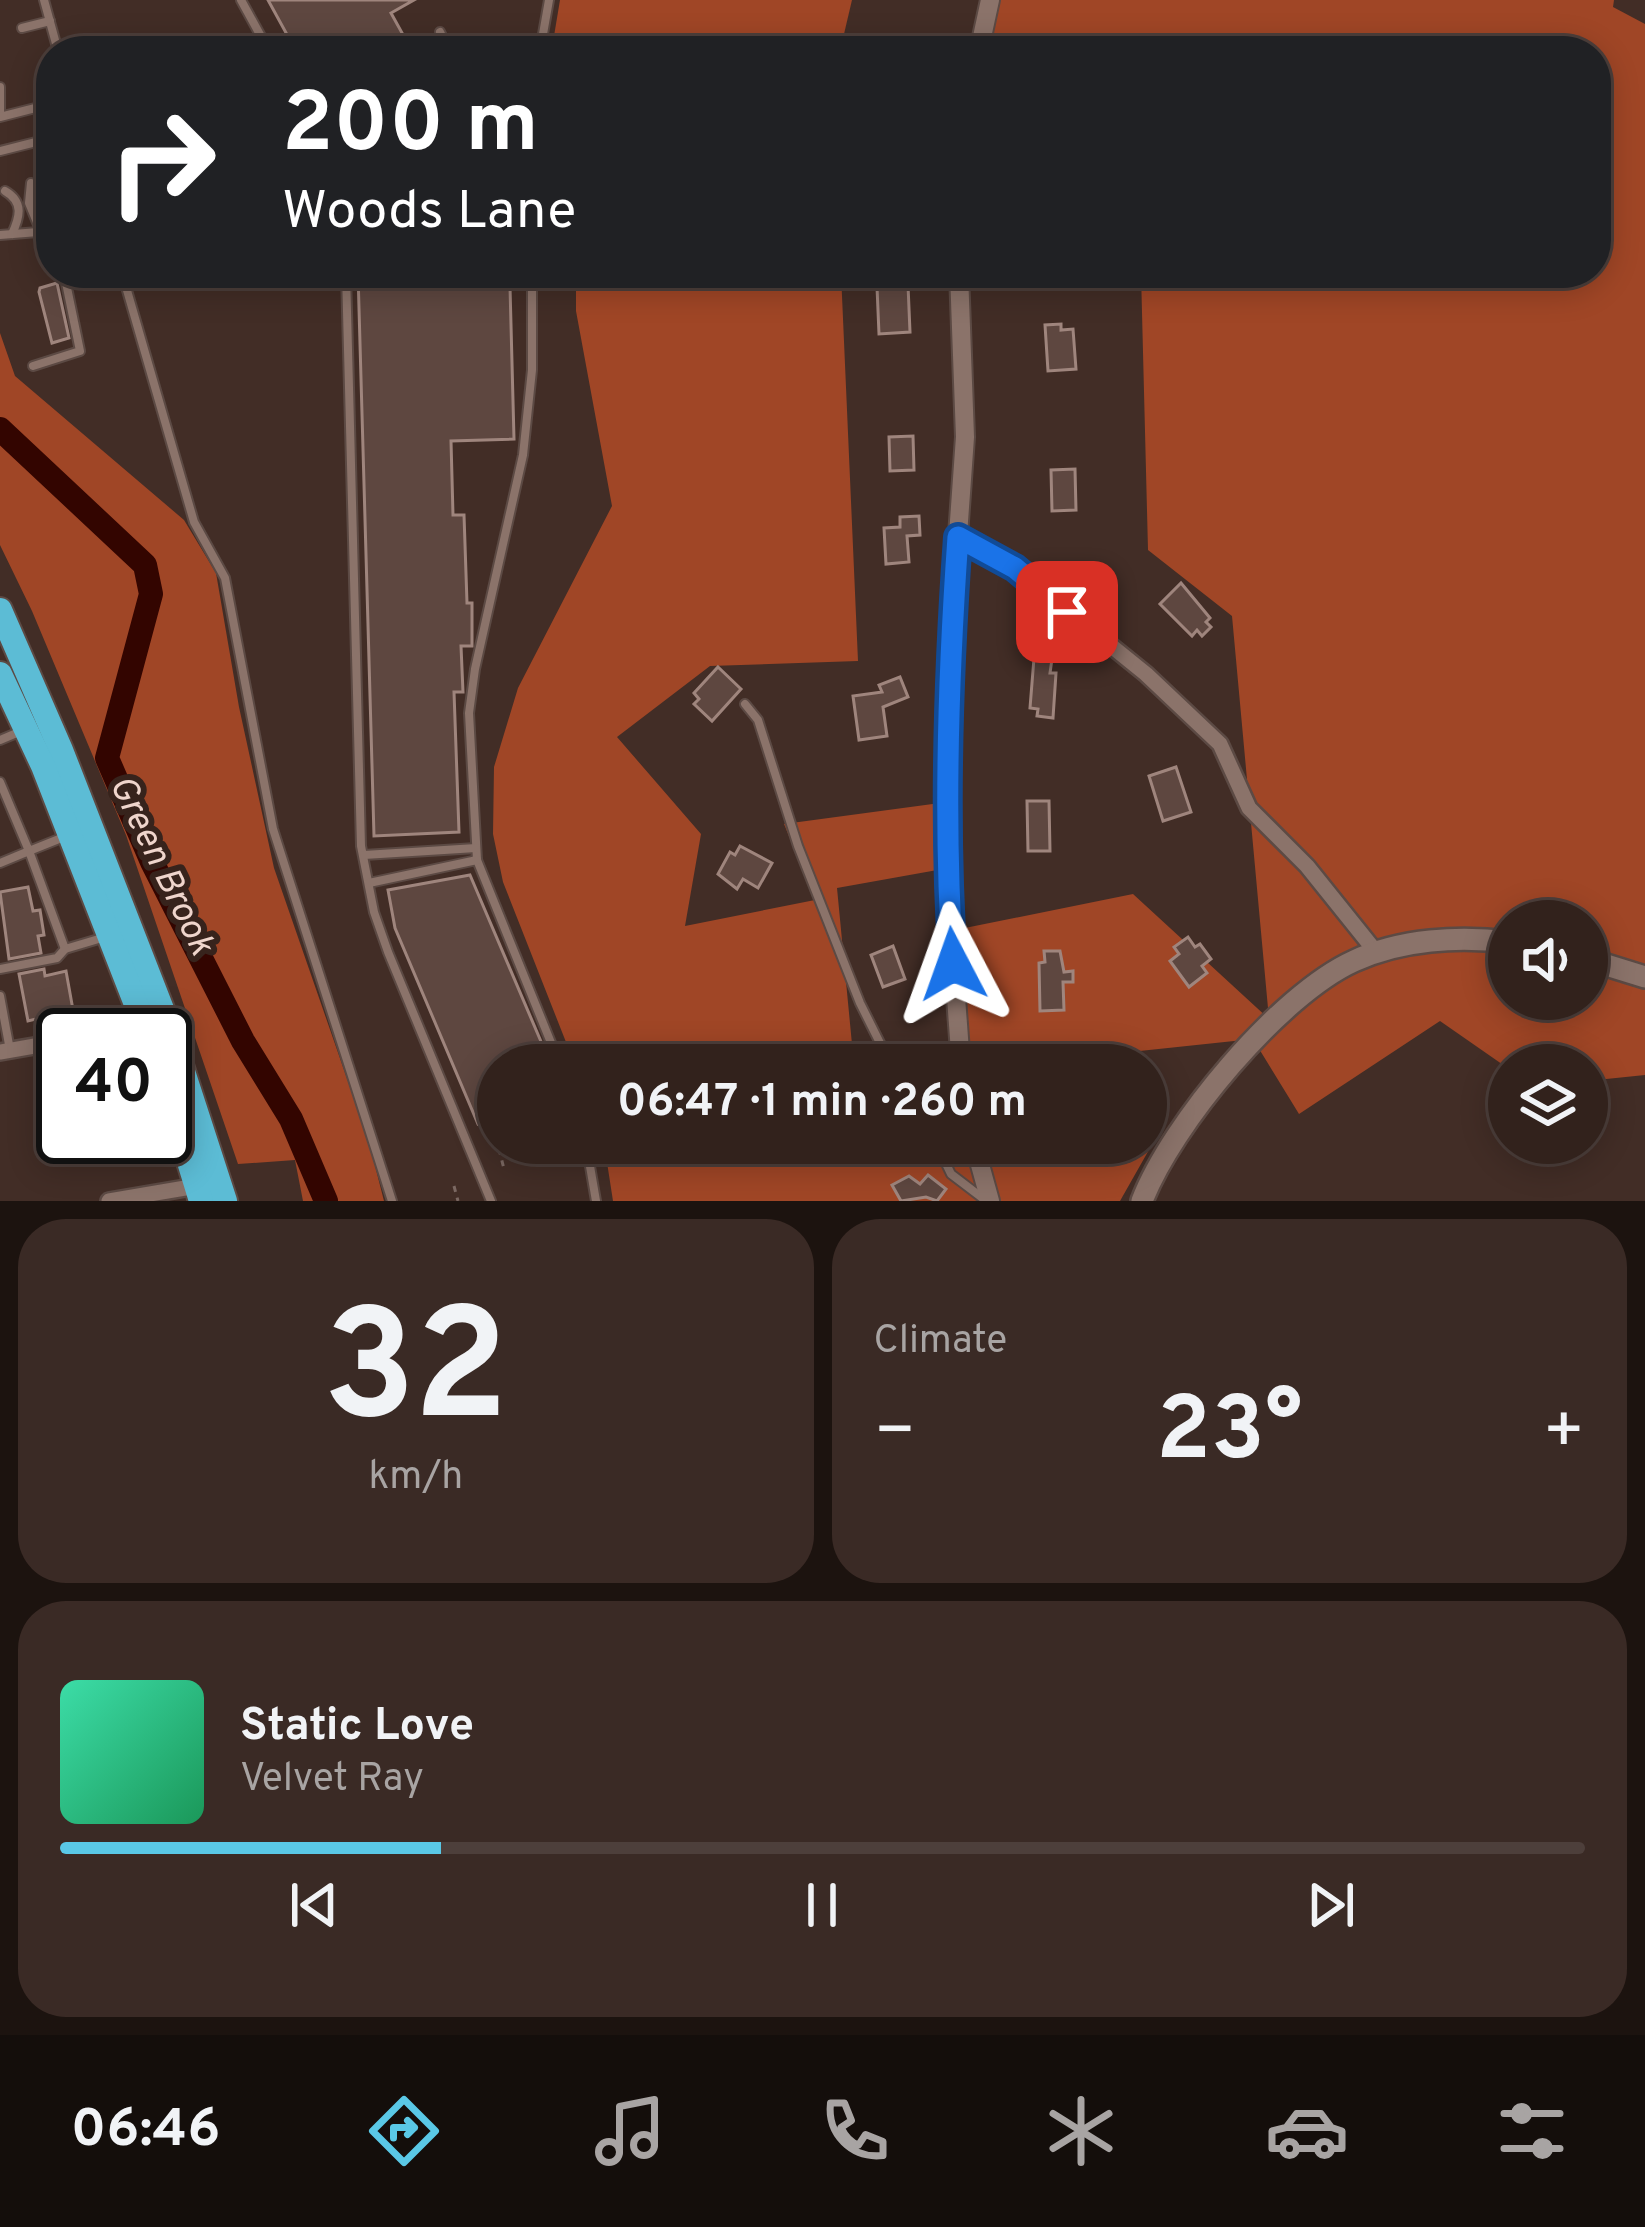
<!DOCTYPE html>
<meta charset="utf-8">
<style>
body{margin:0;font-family:Overpass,sans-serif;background:#3a2a25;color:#f1f3f6;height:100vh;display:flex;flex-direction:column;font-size:45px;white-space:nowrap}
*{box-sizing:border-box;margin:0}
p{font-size:39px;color:#a8a4a3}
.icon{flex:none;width:66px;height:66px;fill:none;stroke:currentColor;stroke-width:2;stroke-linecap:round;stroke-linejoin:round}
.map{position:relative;height:1201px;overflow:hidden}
.drawer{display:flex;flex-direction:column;gap:18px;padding:18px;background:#1c130f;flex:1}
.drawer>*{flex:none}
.guide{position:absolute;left:36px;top:36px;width:1575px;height:252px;border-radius:48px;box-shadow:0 6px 30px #0003,0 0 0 3px #4d3f3b;background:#202124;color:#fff;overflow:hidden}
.buttons{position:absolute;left:1488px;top:900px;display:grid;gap:24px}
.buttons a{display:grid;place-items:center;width:120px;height:120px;border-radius:50%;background:#32221c;box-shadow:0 6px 30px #0003,0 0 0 3px #4d3f3b;font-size:60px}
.speed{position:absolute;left:36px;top:1008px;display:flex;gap:24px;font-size:60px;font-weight:700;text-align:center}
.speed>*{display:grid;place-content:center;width:156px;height:156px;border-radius:50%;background:#32221c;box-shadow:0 6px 30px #0003,0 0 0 3px #4d3f3b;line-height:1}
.speed .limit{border:6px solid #111;border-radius:18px;background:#fff;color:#111}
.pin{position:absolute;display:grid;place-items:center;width:102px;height:102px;color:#fff;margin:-51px;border-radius:24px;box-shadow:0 6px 18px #0006}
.me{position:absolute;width:132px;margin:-66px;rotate:356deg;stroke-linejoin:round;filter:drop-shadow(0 0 9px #0008)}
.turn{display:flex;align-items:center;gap:42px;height:252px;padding:0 48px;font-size:54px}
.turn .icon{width:156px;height:156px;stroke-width:2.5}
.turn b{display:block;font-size:84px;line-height:102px}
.big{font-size:90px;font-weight:700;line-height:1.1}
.drawer .tile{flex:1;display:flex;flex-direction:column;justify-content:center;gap:18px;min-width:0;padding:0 42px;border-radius:48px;background:#3a2a25}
.drawer .dial{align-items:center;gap:0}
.dial b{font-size:156px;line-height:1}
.song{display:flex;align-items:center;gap:36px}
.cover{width:144px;height:144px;border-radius:18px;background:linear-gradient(135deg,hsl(160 70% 55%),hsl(150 70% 35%))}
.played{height:12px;border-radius:6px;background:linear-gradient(90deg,#5ac8e6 25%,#4d3f3b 25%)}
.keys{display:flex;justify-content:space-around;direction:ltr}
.heat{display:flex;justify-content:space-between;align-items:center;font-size:66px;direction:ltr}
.drawer .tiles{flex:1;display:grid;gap:18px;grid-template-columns:1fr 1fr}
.tile:last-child{grid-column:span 2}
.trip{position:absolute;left:477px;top:1044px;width:690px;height:120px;border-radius:60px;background:#32221c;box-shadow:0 6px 30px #0003,0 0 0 3px #4d3f3b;font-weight:700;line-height:120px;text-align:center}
.tabs{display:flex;height:192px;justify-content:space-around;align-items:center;background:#140e0b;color:#a8a4a3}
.tabs .icon{width:84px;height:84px}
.tabs .selected{color:#5ac8e6}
.tabs b{font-size:54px;color:#f1f3f6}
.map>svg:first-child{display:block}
.forest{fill:#a04626;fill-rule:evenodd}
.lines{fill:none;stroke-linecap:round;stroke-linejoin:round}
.river{stroke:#330500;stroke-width:24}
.building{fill:#5e4740;stroke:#9f857d;stroke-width:3}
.service-casing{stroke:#5c4a44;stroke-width:12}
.minor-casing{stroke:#5c4a44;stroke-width:20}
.tertiary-casing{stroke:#5c4a44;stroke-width:22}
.secondary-casing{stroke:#5c4a44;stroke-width:26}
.trunk-casing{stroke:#5c4a44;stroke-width:28}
.path{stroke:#7b6862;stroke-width:3;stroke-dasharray:6 6;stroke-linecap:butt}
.service{stroke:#8b736a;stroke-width:8}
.minor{stroke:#8b736a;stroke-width:15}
.tertiary{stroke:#8b736a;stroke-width:18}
.secondary{stroke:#8b736a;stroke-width:21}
.trunk{stroke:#5cbcd5;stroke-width:24}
.route-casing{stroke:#114b97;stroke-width:30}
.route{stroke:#1a73e8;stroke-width:21}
.labels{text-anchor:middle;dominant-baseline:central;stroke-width:12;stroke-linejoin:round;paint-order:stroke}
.water-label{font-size:36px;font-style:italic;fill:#efd5cc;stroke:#37231c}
</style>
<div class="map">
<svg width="1645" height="1201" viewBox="0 0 1645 1201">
<rect width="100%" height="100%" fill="#422d26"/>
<!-- forest -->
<g class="forest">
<path d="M560 0H852L840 51H559L553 42Z"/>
<path d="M987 0H1614L1613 7 1645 24V1075L1587 1081V1065H1509V1069L1440 1021 1299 1114 1253 1039 1083 1057 1088 1065H957L945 932 1133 894 1269 1019 1232 616 1148 550 1141 273H1596V51H976ZM1509 921H1587V999H1509Z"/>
<path d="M576 273H841L858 661 710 666 617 737 701 834 685 926 815 900 784 824 940 803 943 869 837 888 854 1065H575L503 882 493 834 494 767 518 688 612 506 576 311Z"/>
<path d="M0 333 15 376 184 520 216 573 239 707 274 868 369 1142 384 1201H303L295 1160 238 1164 126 835 32 611 0 545Z"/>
<path d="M1146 1132 1154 1141 1120 1201H613L604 1143H1146Z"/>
</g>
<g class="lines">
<!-- river -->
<path class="river" d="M0 429 145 565 151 594 107 758 152 862 243 1041 291 1119 326 1201"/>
</g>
<!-- building -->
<g class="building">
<path d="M268 0H414L391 13 407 42 415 37 422 51H296Z"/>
<path d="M358 273H494L495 288 510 287 514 439 451 441 453 515H464L467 603H472V646H461L463 692H454L459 832 374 836Z"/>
<path d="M57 283 69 338 52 343 39 292 40 288Z"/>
<path d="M908 285 910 332 879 334 877 287Z"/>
<path d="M1061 324V330L1073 329 1076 369 1048 371 1045 325Z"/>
<path d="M913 436 914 470 890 471 889 437Z"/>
<path d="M1075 469 1076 510 1052 511 1051 470Z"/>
<path d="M919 516 920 535 907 536 909 562 886 564 884 528 900 527V517Z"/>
<path d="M1181 583 1210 618 1206 622 1211 627 1202 636 1197 630 1192 636 1160 604Z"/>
<path d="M1034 658 1052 659 1050 673H1056L1053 718 1037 716 1038 709 1030 708Z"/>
<path d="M718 667 741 689 712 721 694 704 699 699 694 693Z"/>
<path d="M900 677 908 697 883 707 887 736 859 740 853 696 882 692 879 685Z"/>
<path d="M1176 767 1191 812 1163 821 1149 776Z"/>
<path d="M1027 801H1049L1050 851H1028Z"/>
<path d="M740 846 772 863 758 888 743 879 737 889 718 874 730 852 735 855Z"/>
<path d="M470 875 551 1065H498V1116L478 1124 395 928 388 890Z"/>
<path d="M28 887 33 911 40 910 44 935 38 936 41 953 9 959 0 892Z"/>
<path d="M1188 937 1195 947 1200 944 1211 959 1202 966 1207 973 1189 987 1170 961 1179 954 1174 947Z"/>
<path d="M893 946 905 979 883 987 871 955Z"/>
<path d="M1044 951H1060L1064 972 1073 971V982H1063L1064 1010 1040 1011 1039 963 1045 962Z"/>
<path d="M44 969 45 976 66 971 73 1010 28 1021 19 974Z"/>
<path d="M928 1175 946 1189 937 1201 926 1197 901 1201 892 1185 909 1176 920 1184Z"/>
</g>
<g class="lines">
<defs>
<g id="service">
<path d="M44 0 58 51"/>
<path d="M241 0 269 51"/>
<path d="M22 28 50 21"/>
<path d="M440 32 449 51"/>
<path d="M540 51 549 0"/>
<path d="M0 87V113"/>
<path d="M0 117 51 104"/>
<path d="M0 151 36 142 46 151 51 170"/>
<path d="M31 183 29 203 41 232"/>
<path d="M5 191C24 202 20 217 12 234"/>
<path d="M0 235 51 231"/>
<path d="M122 273 194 522 225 578 273 829 392 1201"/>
<path d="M346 273 361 846 374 912 388 952 491 1201"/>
<path d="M532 273V370L523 455 475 669 469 713 477 860 560 1065"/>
<path d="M33 366 80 351 64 273"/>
<path d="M745 704 758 720 798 846 860 1003 891 1065"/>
<path d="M0 740 19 732"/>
<path d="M0 782 29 851 64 837"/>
<path d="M364 855 476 848"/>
<path d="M0 863 29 851 65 949 102 938"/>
<path d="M369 883 477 860"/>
<path d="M0 969 57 958 65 949"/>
<path d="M0 996 10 1050"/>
<path d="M586 1143 596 1201"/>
<path d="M936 1143 951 1174 985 1200"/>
<path d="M101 1150 176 1138"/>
</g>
<g id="minor">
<path d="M958 537 1015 568 1146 674 1220 744 1249 808 1307 866 1376 952"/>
<path d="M96 1035 144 1026"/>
<path d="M0 1052 63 1041"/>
<path d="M109 1201 197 1186"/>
</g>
<g id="tertiary">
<path d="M979 51 990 0"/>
<path d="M959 273 965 437 950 647 949 903 961 1065"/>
<path d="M974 1143 990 1201"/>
</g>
<g id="secondary">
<path d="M1587 959 1645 977"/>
<path d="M1142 1201C1171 1125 1279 995 1354 961 1401 939 1459 936 1509 942"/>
</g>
<g id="trunk">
<path d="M0 610 61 750 167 1022 225 1201"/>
<path d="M0 674 43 766 148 1035"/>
<path d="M165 1083 201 1201"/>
</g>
</defs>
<!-- service casing -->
<use href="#service" class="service-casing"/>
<!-- minor casing -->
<use href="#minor" class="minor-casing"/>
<!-- tertiary casing -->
<use href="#tertiary" class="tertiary-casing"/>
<!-- secondary casing -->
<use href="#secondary" class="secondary-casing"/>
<!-- trunk casing -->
<use href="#trunk" class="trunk-casing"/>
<!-- path -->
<g class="path">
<path d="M496 1137 504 1169"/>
<path d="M454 1186 458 1201"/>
</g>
<!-- service -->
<use href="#service" class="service"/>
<!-- minor -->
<use href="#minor" class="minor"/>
<!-- tertiary -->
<use href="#tertiary" class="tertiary"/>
<!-- secondary -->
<use href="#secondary" class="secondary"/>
<!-- trunk -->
<use href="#trunk" class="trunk"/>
</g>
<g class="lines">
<defs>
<path id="route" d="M953 964C943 822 948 678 958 537L1015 568 1067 612"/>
</defs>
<!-- route casing -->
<use href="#route" class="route-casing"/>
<!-- route -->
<use href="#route" class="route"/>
</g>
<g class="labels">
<!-- water labels -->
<g class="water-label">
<text transform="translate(160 866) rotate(64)">Green Brook</text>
</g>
</g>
</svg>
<div class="buttons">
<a><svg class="icon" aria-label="sound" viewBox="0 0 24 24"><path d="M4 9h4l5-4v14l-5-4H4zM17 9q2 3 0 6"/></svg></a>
<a><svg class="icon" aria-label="layers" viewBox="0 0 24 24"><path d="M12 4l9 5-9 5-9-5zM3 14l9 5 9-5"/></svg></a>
</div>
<div class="speed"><div class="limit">40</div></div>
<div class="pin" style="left:1067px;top:612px;background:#d93025"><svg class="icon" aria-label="arrive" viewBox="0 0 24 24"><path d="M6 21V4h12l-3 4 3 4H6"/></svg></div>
<svg class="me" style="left:953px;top:964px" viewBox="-20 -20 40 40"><path d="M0-17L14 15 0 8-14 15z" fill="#1a73e8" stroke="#fff" stroke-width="4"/></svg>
<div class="trip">06:47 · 1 min · 260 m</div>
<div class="guide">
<div class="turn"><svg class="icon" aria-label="right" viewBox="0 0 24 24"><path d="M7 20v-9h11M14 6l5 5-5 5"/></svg><div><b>200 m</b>Woods Lane</div></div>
</div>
</div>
<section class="drawer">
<div class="tiles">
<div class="tile dial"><b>32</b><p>km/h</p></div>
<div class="tile"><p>Climate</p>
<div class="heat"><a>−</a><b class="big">23°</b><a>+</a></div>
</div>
<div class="tile">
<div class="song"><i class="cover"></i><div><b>Static Love</b><p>Velvet Ray</p></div></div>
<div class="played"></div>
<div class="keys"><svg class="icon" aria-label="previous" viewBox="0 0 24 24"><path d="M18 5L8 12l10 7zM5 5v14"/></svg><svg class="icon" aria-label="pause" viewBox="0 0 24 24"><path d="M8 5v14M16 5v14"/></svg><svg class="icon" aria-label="next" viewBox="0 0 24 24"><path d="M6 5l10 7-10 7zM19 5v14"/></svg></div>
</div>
</div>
</section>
<nav class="tabs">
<b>06:46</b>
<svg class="icon selected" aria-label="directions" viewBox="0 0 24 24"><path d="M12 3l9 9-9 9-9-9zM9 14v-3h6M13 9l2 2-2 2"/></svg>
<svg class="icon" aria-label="music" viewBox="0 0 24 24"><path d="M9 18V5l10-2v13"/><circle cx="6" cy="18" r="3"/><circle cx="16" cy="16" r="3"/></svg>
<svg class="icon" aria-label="phone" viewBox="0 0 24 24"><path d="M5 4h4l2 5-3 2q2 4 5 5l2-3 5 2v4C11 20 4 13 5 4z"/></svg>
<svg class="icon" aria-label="climate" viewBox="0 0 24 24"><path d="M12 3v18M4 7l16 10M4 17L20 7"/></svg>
<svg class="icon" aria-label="car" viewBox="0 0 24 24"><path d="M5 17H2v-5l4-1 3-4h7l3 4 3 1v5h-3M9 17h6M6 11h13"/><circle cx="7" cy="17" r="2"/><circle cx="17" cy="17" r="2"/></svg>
<svg class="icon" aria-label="filters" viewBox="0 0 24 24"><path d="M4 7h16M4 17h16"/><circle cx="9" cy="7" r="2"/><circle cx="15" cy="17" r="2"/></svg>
</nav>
